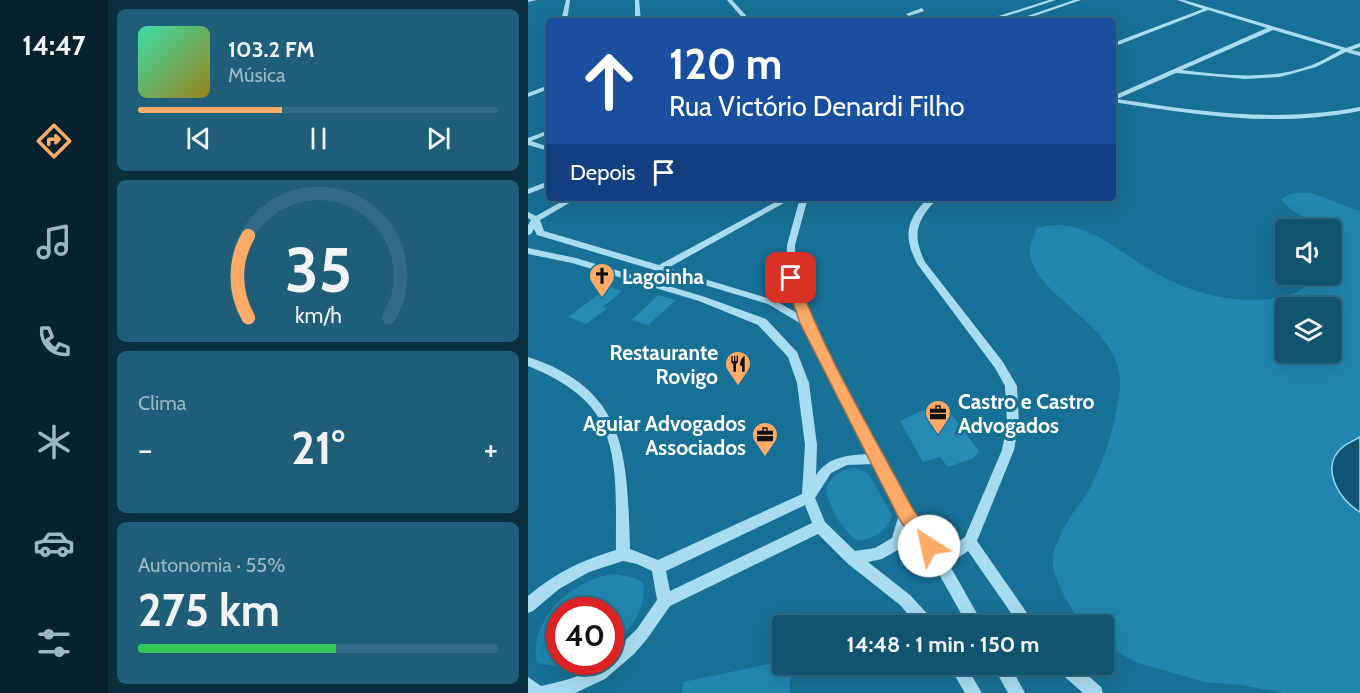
<!DOCTYPE html>
<html lang="pt">
<meta charset="utf-8">
<style>
body{margin:0;font-family:Cabin,sans-serif;background:#1e5e78;color:#f1f3f6;height:100vh;display:flex;flex-direction:column;font-size:22px;white-space:nowrap}
*{box-sizing:border-box;margin:0}
p{font-size:20px;color:#9cb7c3}
.icon{flex:none;width:33px;height:33px;fill:none;stroke:currentColor;stroke-width:2;stroke-linecap:round;stroke-linejoin:round}
.map{position:relative;flex:1;overflow:hidden}
.side{display:flex;flex-direction:column;gap:9px;padding:9px;background:#092e3e;width:420px}
.side>*{flex:none}
.top-card{position:absolute;left:18px;top:18px;width:570px;height:183px;border-radius:6px;box-shadow:0 6px 24px #0002,0 0 0 2px #306a83;background:#1a4fa0;color:#fff;overflow:hidden}
.controls{position:absolute;left:747px;top:219px;display:grid;gap:12px}
.controls a{display:grid;place-items:center;width:66px;height:66px;border-radius:6px;background:#115470;box-shadow:0 6px 24px #0002,0 0 0 2px #306a83;font-size:30px}
.speed{position:absolute;left:18px;top:597px;display:flex;gap:12px;font-size:30px;font-weight:700;text-align:center}
.speed>*{display:grid;place-content:center;width:78px;height:78px;border-radius:50%;background:#115470;box-shadow:0 6px 24px #0002,0 0 0 2px #306a83;line-height:1}
.speed .limit{border:9px solid #d22;background:#fff;color:#111}
.pin{position:absolute;display:grid;place-items:center;width:51px;height:51px;color:#fff;margin:-26px;border-radius:12px;box-shadow:0 3px 9px #0006}
.me{position:absolute;width:66px;margin:-33px;rotate:325deg;stroke-linejoin:round;filter:drop-shadow(0 0 4px #0008)}
.turn{display:flex;align-items:center;gap:21px;height:126px;padding:0 24px;font-size:27px}
.turn .icon{width:78px;height:78px;stroke-width:2.5}
.turn b{display:block;font-size:42px;line-height:51px}
.then{display:flex;align-items:center;height:57px;padding:0 24px;background:#0003;gap:12px;font-size:22px}
.big{font-size:45px;font-weight:800;line-height:1.1}
.side .widget{flex:1;display:flex;flex-direction:column;justify-content:center;gap:9px;min-width:0;padding:0 21px;border-radius:9px;background:#1e5e78}
.side .dial{align-items:center;gap:0}
.dial svg{height:156px;overflow:visible;fill:none;stroke:#306a83;stroke-width:7;stroke-linecap:round;text-anchor:middle}
.dial text{fill:#f1f3f6;stroke:none}
.song{display:flex;align-items:center;gap:18px}
.cover{width:72px;height:72px;border-radius:9px;background:linear-gradient(135deg,hsl(160 70% 55%),hsl(50 70% 35%))}
.played{height:6px;border-radius:3px;background:linear-gradient(90deg,#ffab68 40%,#306a83 40%)}
.keys{display:flex;justify-content:space-around;direction:ltr}
.heat{display:flex;justify-content:space-between;align-items:center;font-size:33px;direction:ltr}
.charge{height:9px;border-radius:4px;background:linear-gradient(90deg,#34c759 55%,#306a83 0)}
.trip{position:absolute;left:244px;top:615px;width:342px;height:60px;border-radius:6px;background:#115470;box-shadow:0 6px 24px #0002,0 0 0 2px #306a83;font-weight:800;line-height:60px;text-align:center}
main{display:flex;flex:1;min-height:0}
.tabs{display:flex;flex-direction:column;width:108px;justify-content:space-around;align-items:center;background:#07222d;color:#9cb7c3}
.tabs .icon{width:42px;height:42px}
.tabs .selected{color:#ffab68}
.tabs b{font-size:27px;color:#f1f3f6}
.map>svg:first-child{display:block}
.green{fill:#2086af;fill-rule:evenodd}
.water{fill:#0f5472;stroke:#9bdcf3;stroke-width:1.5}
.building{fill:#268bb4}
.lines{fill:none;stroke-linecap:round;stroke-linejoin:round}
.minor{fill:#a9dcf1;fill-rule:evenodd}
.route{fill:#ffab68;stroke:#a66f44;stroke-width:1.5}
.labels{text-anchor:middle;dominant-baseline:central;stroke-width:6;stroke-linejoin:round;paint-order:stroke}
.poi-label{font-size:21px;font-weight:bold;fill:#fff;stroke:#177095;text-anchor:start}
</style>
<main>
<nav class="tabs">
<b>14:47</b>
<svg class="icon selected" aria-label="directions" viewBox="0 0 24 24"><path d="M12 3l9 9-9 9-9-9zM9 14v-3h6M13 9l2 2-2 2"/></svg>
<svg class="icon" aria-label="music" viewBox="0 0 24 24"><path d="M9 18V5l10-2v13"/><circle cx="6" cy="18" r="3"/><circle cx="16" cy="16" r="3"/></svg>
<svg class="icon" aria-label="phone" viewBox="0 0 24 24"><path d="M5 4h4l2 5-3 2q2 4 5 5l2-3 5 2v4C11 20 4 13 5 4z"/></svg>
<svg class="icon" aria-label="climate" viewBox="0 0 24 24"><path d="M12 3v18M4 7l16 10M4 17L20 7"/></svg>
<svg class="icon" aria-label="car" viewBox="0 0 24 24"><path d="M5 17H2v-5l4-1 3-4h7l3 4 3 1v5h-3M9 17h6M6 11h13"/><circle cx="7" cy="17" r="2"/><circle cx="17" cy="17" r="2"/></svg>
<svg class="icon" aria-label="filters" viewBox="0 0 24 24"><path d="M4 7h16M4 17h16"/><circle cx="9" cy="7" r="2"/><circle cx="15" cy="17" r="2"/></svg>
</nav>
<section class="side">
<div class="widget">
<div class="song"><i class="cover"></i><div><b>103.2 FM</b><p>Música</p></div></div>
<div class="played"></div>
<div class="keys"><svg class="icon" aria-label="previous" viewBox="0 0 24 24"><path d="M18 5L8 12l10 7zM5 5v14"/></svg><svg class="icon" aria-label="pause" viewBox="0 0 24 24"><path d="M8 5v14M16 5v14"/></svg><svg class="icon" aria-label="next" viewBox="0 0 24 24"><path d="M6 5l10 7-10 7zM19 5v14"/></svg></div>
</div>
<div class="widget dial"><svg viewBox="0 0 100 80">
<path d="M14 69A42 42 0 1 1 86 69"/>
<path d="M14 69A42 42 0 0 1 14 27" stroke="#ffab68"/>
<text x="50" y="56" font-size="32" font-weight="700">35</text>
<text x="50" y="72" font-size="11">km/h</text>
</svg></div>
<div class="widget"><p>Clima</p>
<div class="heat"><a>−</a><b class="big">21°</b><a>+</a></div>
</div>
<div class="widget"><p>Autonomia · 55%</p><b class="big">275 km</b><div class="charge"></div></div>
</section>
<div class="map">
<svg width="832" height="693" viewBox="0 0 832 693">
<rect width="100%" height="100%" fill="#177095"/>
<!-- green -->
<g class="green">
<path d="M764 193H783L832 211V437L814 448 807 488 832 512V693H756L714 685 676 682 607 662 576 644V626L557 625C544 612 522 576 525 556 526 548 531 538 535 530 542 514 556 501 564 484 578 455 589 419 592 387 597 325 501 296 502 250 502 242 506 235 509 228 554 215 585 248 621 269 644 283 671 294 698 298 718 301 748 301 767 293 778 288 791 275 802 274 803 267 806 267 808 260 812 250 803 239 802 230L796 229 762 209 753 199ZM758 308H802V352H758Z"/>
<path d="M326 468 340 473 364 515C358 532 346 540 328 540 311 525 303 511 298 490 303 476 312 470 326 468Z"/>
<path d="M86 574 107 578 115 583C119 610 102 630 83 645L82 610H32V662H54L33 667 9 663C0 617 48 578 86 574Z"/>
<path d="M255 661V664L262 665V693H154L155 682Z"/>
</g>
<!-- water -->
<path class="water" d="M832 437V512C811 500 790 466 816 446 820 443 827 440 832 437Z"/>
<!-- building -->
<g class="building">
<path d="M81 287 94 291 75 307 80 308 58 324 40 317Z"/>
<path d="M130 295 148 300 120 325 104 320Z"/>
<path d="M408 404 418 407 451 451 446 458 420 467 412 457 395 462 372 421Z"/>
</g>
<g class="lines">
<!-- minor -->
<g class="minor">
<path d="M0 0H9L0 2Z"/>
<path d="M38 0H42L39 21H33Z"/>
<path d="M107 0H111L113 21H107Z"/>
<path d="M199 0H204L223 21H217Z"/>
<path d="M521 0H528L463 21H455Z"/>
<path d="M546 0H553L492 21H484Z"/>
<path d="M649 0H656L818 48 832 43V47L823 50 832 52V56L818 52 788 67 752 77 717 79 648 73 589 99C674 112 746 123 832 107V111C745 128 671 115 585 102V96L739 28 680 10 585 47V43L675 9ZM745 30 813 50C803 55 794 61 784 65 742 81 697 75 654 70Z"/>
<path d="M394 8 396 11 381 16 378 14Z"/>
<path d="M21 85V89L0 97V93Z"/>
<path d="M21 130V134L3 141 21 147V151L0 145V138Z"/>
<path d="M585 147 589 149V157L585 159Z"/>
<path d="M21 181V186L0 194V189Z"/>
<path d="M40 198H50L12 220 16 231 131 265 255 198H265L140 268 246 300 271 314 258 278 259 245 272 198H280L267 245 268 278 284 323 383 510 414 553 437 537 474 450 479 423 477 386 467 368 390 265C375 238 377 219 401 198H410C389 220 383 233 397 262L475 362 489 386 491 423 486 450 449 541 508 626H492L440 551 421 564 456 626H440L407 567 381 529 375 547 354 559 340 562 382 595 406 621 408 626H390L372 605 319 563 290 534 142 606 119 639 106 654 77 679 47 693H0V677L13 686C24 683 36 681 47 677 59 672 69 662 82 662V655L109 629 129 600 124 571 109 564 95 561 61 572 31 589 5 611 0 613V596C29 572 52 561 88 550 87 500 95 431 52 396 36 382 19 374 0 366V357C101 390 99 458 102 549L130 560 274 494 277 445 269 383 260 357 230 325 171 301 44 263 0 254V248L48 258 177 297 238 319 269 352 281 383 289 445 288 475C300 457 319 455 341 454L275 325 240 304 9 235 6 229 3 234 0 235V225L3 220 0 218V212L8 216ZM346 464 371 514 364 538 347 548 327 551 297 522 287 498 303 473 319 465ZM277 505 284 523 142 591 138 571Z"/>
<path d="M420 664H437L454 693H437Z"/>
<path d="M464 664H481L497 693H480Z"/>
<path d="M527 664H547L573 687 575 693H555L529 670Z"/>
</g>
</g>
<!-- route -->
<path class="route" d="M263 274 269 278C298 357 343 430 382 504 390 519 403 531 410 546L407 552 401 555 394 552 372 520 272 323 257 278Z"/>
<!-- icons -->
<defs>
<symbol id="church-pin" viewBox="-11 -11 22 30"><path d="M0 17L-7.5 6A9.5 9.5 0 1 1 7.5 6Z" fill="#ffab68" stroke="#177095"/><path d="M-1.2-6h2.4v3.5h3.3v2.4h-3.3V6h-2.4V-.1h-3.3v-2.4h3.3Z" fill="#111"/></symbol>
<symbol id="restaurant-pin" viewBox="-11 -11 22 30"><path d="M0 17L-7.5 6A9.5 9.5 0 1 1 7.5 6Z" fill="#ffab68" stroke="#177095"/><path d="M-5-6h1v4h1v-4h1v4h1v-4h1v5L-1.5 .5V6h-2V.5L-5-1ZM5-6V6H3V1.5H1.5Q1.5-4 5-6Z" fill="#111"/></symbol>
<symbol id="office-pin" viewBox="-11 -11 22 30"><path d="M0 17L-7.5 6A9.5 9.5 0 1 1 7.5 6Z" fill="#ffab68" stroke="#177095"/><path d="M-6-3h4V-5.5h4V-3h4V5H-6ZM-1-4.5V-3h2v-1.5ZM-6 0V1H6V0Z" fill="#111"/></symbol>
</defs>
<g fill-rule="evenodd">
<use href="#church-pin" x="59" y="261" width="30" height="40"/>
<use href="#restaurant-pin" x="195" y="349" width="30" height="40"/>
<use href="#office-pin" x="395" y="398" width="30" height="40"/>
<use href="#office-pin" x="222" y="420" width="30" height="40"/>
</g>
<g class="labels">
<!-- poi labels -->
<g class="poi-label">
<text x="94" y="276">Lagoinha</text>
<text x="190" y="352" text-anchor="end">Restaurante<tspan x="190" dy="24">Rovigo</tspan></text>
<text x="430" y="401">Castro e Castro<tspan x="430" dy="24">Advogados</tspan></text>
<text x="218" y="423" text-anchor="end">Aguiar Advogados<tspan x="218" dy="24">Associados</tspan></text>
</g>
</g>
</svg>
<div class="controls">
<a><svg class="icon" aria-label="sound" viewBox="0 0 24 24"><path d="M4 9h4l5-4v14l-5-4H4zM17 9q2 3 0 6"/></svg></a>
<a><svg class="icon" aria-label="layers" viewBox="0 0 24 24"><path d="M12 4l9 5-9 5-9-5zM3 14l9 5 9-5"/></svg></a>
</div>
<div class="speed"><div class="limit">40</div></div>
<div class="pin" style="left:263px;top:278px;background:#d93025"><svg class="icon" aria-label="arrive" viewBox="0 0 24 24"><path d="M6 21V4h12l-3 4 3 4H6"/></svg></div>
<svg class="me" style="left:401px;top:546px" viewBox="-20 -20 40 40"><circle r="19" fill="#fff"/><path d="M0-13L10 11 0 6-10 11z" fill="#ffab68"/></svg>
<div class="trip">14:48 · 1 min · 150 m</div>
<div class="top-card">
<div class="turn"><svg class="icon" aria-label="ahead" viewBox="0 0 24 24"><path d="M12 20V5M6 11l6-6 6 6"/></svg><div><b>120 m</b>Rua Victório Denardi Filho</div></div>
<div class="then">Depois<svg class="icon" aria-label="arrive" viewBox="0 0 24 24"><path d="M6 21V4h12l-3 4 3 4H6"/></svg></div>
</div>
</div>
</main>
